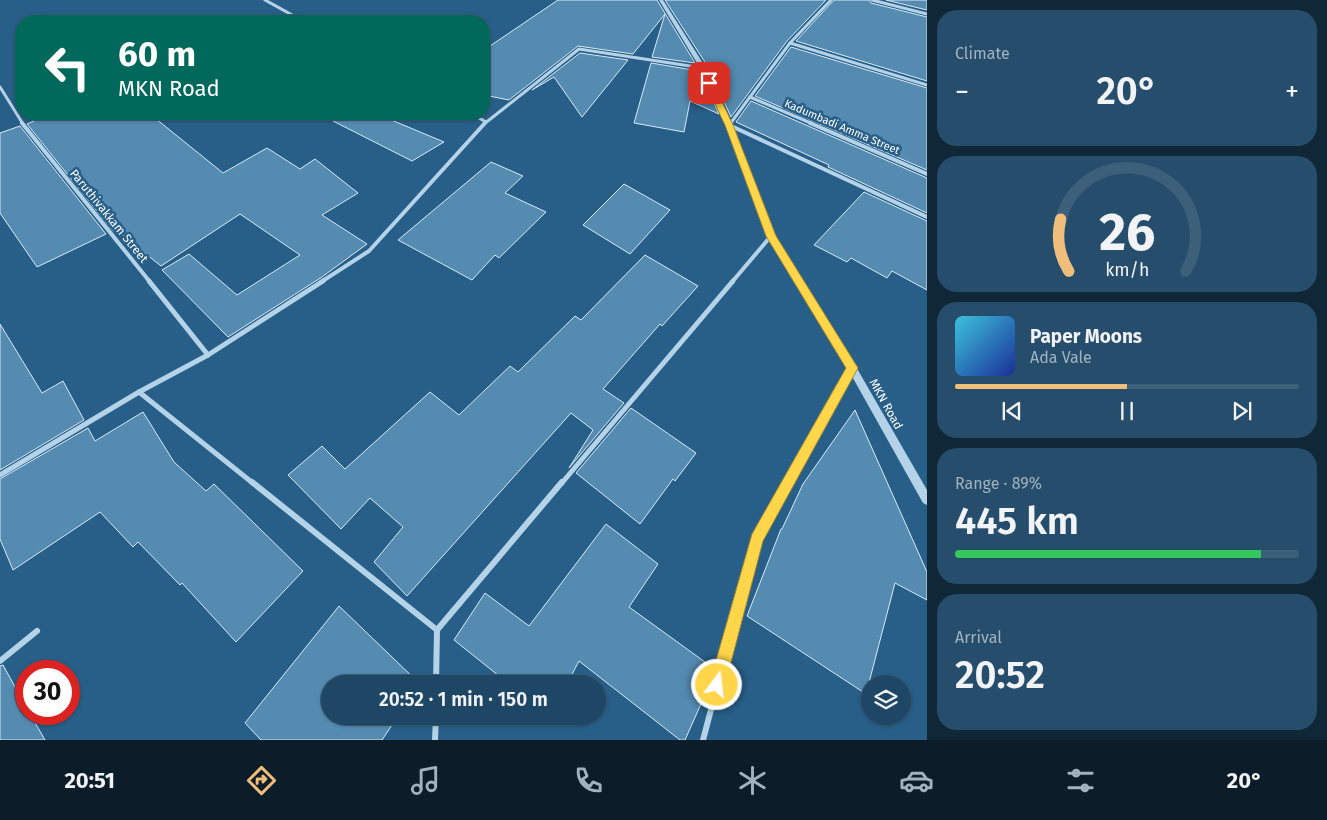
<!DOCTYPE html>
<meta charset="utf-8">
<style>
body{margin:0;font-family:"Fira Sans",sans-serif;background:#264e6c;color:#f1f3f6;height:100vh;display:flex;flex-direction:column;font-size:19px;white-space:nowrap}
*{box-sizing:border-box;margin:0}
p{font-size:16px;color:#a1b2bf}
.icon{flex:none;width:28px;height:28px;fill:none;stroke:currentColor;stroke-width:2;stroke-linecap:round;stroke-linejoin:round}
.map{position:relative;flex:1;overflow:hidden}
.drawer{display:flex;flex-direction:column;gap:10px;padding:10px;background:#102738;width:400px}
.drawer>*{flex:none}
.banner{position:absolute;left:15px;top:15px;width:475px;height:105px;border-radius:20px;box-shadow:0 1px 4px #0004,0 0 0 1px #3c5f7a;background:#00695c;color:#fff;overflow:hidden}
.fabs{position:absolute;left:861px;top:675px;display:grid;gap:10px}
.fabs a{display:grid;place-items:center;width:50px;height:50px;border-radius:50%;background:#1e4766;box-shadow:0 1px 4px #0004,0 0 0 1px #3c5f7a;font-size:25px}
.speed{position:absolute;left:15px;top:660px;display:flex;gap:10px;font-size:25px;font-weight:700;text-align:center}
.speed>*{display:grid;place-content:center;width:65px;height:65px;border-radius:50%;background:#1e4766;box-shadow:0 1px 4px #0004,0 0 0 1px #3c5f7a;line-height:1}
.speed .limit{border:8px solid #d22;background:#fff;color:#111}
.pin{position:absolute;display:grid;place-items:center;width:42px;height:42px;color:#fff;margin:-21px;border-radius:10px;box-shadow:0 2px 8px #0006}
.me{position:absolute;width:55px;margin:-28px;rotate:15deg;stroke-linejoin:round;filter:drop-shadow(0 0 4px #0008)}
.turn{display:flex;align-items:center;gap:18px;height:105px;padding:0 20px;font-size:22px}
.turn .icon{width:65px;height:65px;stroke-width:2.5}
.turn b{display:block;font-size:35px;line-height:42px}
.big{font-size:38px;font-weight:600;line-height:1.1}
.drawer .widget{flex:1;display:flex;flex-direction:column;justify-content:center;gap:8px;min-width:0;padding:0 18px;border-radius:20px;background:#264e6c}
.drawer .dial{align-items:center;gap:0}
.dial svg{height:130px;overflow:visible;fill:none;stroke:#3c5f7a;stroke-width:7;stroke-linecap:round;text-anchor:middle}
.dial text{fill:#f1f3f6;stroke:none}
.song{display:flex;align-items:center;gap:15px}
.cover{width:60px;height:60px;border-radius:8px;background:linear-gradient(135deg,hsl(190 70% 55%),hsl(230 70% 35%))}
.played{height:5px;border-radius:2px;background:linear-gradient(90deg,#f0be7b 50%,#3c5f7a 50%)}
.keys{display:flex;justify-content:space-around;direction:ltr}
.heat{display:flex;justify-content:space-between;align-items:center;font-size:28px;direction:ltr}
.charge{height:8px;border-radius:4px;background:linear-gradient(90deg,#34c759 89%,#3c5f7a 0)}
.trip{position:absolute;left:321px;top:675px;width:285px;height:50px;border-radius:25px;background:#1e4766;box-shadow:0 1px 4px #0004,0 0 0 1px #3c5f7a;font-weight:600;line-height:50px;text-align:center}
.menu{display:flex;height:80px;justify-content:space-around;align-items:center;background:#0c1c29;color:#a1b2bf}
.menu .icon{width:35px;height:35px}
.menu .selected{color:#f0be7b}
.menu b{font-size:22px;color:#f1f3f6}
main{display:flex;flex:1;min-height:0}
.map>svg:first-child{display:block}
.building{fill:#558bb1;stroke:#d8eaf7}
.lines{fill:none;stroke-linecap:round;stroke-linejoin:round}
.minor-far3{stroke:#b4d3e8;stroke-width:3}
.minor-far2{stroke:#b4d3e8;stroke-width:4}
.minor-far1{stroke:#b4d3e8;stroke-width:5}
.minor{stroke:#b4d3e8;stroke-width:6}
.tertiary{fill:#b4d3e8;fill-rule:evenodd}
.route{fill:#ffd54a;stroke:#a68a30}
.labels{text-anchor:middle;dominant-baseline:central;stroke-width:5;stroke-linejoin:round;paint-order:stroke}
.far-street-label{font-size:11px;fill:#fff;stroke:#285f88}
.street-label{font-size:12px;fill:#fff;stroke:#285f88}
</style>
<main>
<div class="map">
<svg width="927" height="740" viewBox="0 0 927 740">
<rect width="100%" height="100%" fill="#285f88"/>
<!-- building -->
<g class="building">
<path d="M558 0H657L695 63 652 57 665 14 633 54 578 46 509 100 484 95V50Z"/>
<path d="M665 0H826L787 41 731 117 708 67Z"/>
<path d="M834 0H869L871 3 927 17V81L796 41Z"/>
<path d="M886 0H927V10Z"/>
<path d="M791 47 927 88V170L755 96Z"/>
<path d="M580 53 628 60 582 117 554 77 532 90Z"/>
<path d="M651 63 699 71 719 114 690 101 684 132 634 123Z"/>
<path d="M751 101 927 178V213L828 167 829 165 736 122Z"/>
<path d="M29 114H150L223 173 267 148 300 169 315 159 358 193 322 215 367 244 322 277 228 337 162 270 189 254 237 295 300 255 240 214 161 266 116 230 113 231 27 124 34 121Z"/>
<path d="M336 114H377L444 142 412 161 333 121Z"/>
<path d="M20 126 106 234 37 267 0 213V133Z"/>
<path d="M491 162 523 176 505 193 546 212 499 258 495 255 472 280 398 240Z"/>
<path d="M624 184 670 210 630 254 583 225Z"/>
<path d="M864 192 927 221V290L892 271 887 278 851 258 847 262 814 245Z"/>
<path d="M645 255 698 286 662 326 660 324 603 389 624 403 569 468 593 430 571 413 407 596 374 562 403 527 370 498 341 529 288 475 322 446 345 469 430 392 459 415 510 366 518 372 575 316 581 320Z"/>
<path d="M0 324 42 393 63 381 84 420 0 470Z"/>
<path d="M631 408 696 453 675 481 673 479 640 524 576 473Z"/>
<path d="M855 410 927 572V600L895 583 866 694 747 616 781 529H782L803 484Z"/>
<path d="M143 412 174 462 206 491 214 484 303 571 236 642 182 583 180 585 138 542 133 547 100 512 13 570 0 539V479L88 428 95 441Z"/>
<path d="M606 524 658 564 629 607 716 670 685 740H680L579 661 567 684H509L454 640 485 593 529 626Z"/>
<path d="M339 606 420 684H330V716H398L382 740H261L245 723Z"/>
<path d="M3 665 26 707V714H30L45 740H0V666Z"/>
</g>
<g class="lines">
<!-- minor-far3 -->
<g class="minor-far3">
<path d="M265 0 303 21"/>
<path d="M872 0 927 14"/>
<path d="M790 43 927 85"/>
<path d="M0 87 23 124"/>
<path d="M750 97 813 124"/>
<path d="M472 114 486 122"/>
<path d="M484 124 579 49 703 68"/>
<path d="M730 124 790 43 831 0"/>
</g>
<!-- minor-far2 -->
<g class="minor-far2">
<path d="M22 123 150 282"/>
<path d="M730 123 729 125 927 217"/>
<path d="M810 123 927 174"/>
<path d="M321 282 369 251 485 123"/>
<path d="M732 282 771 236"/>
</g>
<!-- minor-far1 -->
<g class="minor-far1">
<path d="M149 281 208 355"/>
<path d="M139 392 254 484"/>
<path d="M0 475 139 392 208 355 323 281"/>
<path d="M561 484 733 281"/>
<path d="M787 484 852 368"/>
</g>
<!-- minor -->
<g class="minor">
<path d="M252 482 437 630"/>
<path d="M0 661 37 631"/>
<path d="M436 684 437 630 562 482"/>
<path d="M435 740 436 716"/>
<path d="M703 740 756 539 788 482"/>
</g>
<!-- tertiary -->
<path class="tertiary" d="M659 0H663L706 68 732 125 775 236 855 365 927 490V505L923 503 849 371 767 236 726 125 700 68Z"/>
</g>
<!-- route -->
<path class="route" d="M709 80 713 83 733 125 776 236 858 368 763 541 725 685 723 691 717 693 712 691 709 685 752 534 846 368 766 236 725 125 705 83Z"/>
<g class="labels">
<!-- far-street labels -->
<g class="far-street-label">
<text transform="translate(842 127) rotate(23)">Kadumbadi Amma Street</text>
</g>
<!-- street labels -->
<g class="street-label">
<text transform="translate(109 216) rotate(51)">Paruthivakkam Street</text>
<text transform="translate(886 404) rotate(61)">MKN Road</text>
</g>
</g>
</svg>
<div class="fabs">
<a><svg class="icon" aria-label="layers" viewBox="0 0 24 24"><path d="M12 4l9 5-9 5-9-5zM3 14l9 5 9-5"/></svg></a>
</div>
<div class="speed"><div class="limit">30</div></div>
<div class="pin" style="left:709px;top:83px;background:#d93025"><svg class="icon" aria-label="arrive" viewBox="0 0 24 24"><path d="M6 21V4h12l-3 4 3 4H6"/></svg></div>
<svg class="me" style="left:717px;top:685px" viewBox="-20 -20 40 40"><circle r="17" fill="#ffd54a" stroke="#fff" stroke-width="3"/><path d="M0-11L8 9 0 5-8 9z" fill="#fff"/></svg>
<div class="trip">20:52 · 1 min · 150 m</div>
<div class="banner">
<div class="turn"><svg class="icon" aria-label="left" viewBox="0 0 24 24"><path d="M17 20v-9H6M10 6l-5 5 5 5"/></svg><div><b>60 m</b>MKN Road</div></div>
</div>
</div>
<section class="drawer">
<div class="widget"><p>Climate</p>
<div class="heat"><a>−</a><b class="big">20°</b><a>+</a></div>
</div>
<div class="widget dial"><svg viewBox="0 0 100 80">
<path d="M14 69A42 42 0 1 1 86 69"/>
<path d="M14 69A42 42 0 0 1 9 37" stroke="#f0be7b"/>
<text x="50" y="56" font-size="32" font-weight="700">26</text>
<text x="50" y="72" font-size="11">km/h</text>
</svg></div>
<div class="widget">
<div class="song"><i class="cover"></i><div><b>Paper Moons</b><p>Ada Vale</p></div></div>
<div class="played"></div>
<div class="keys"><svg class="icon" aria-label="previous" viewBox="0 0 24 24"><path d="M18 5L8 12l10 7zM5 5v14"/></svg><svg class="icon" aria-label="pause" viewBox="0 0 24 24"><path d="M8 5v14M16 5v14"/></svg><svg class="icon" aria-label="next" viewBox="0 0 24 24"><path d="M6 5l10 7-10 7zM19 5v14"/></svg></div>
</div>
<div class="widget"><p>Range · 89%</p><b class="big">445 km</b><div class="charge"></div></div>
<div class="widget"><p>Arrival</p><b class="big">20:52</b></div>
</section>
</main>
<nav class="menu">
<b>20:51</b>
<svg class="icon selected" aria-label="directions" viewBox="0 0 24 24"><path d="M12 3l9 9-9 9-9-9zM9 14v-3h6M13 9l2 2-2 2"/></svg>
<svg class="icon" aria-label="music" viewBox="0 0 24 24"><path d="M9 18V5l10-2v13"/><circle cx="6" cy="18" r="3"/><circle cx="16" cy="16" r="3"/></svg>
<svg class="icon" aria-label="phone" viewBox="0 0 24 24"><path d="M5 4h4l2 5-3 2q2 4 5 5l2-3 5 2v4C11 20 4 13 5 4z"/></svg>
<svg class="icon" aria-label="climate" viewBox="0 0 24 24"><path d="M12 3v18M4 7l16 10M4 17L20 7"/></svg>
<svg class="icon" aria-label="car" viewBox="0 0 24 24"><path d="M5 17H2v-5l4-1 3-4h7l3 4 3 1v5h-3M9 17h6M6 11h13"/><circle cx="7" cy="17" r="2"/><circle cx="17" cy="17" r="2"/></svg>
<svg class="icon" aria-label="filters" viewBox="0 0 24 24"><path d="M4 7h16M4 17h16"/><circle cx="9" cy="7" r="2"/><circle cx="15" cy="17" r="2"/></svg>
<b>20°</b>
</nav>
